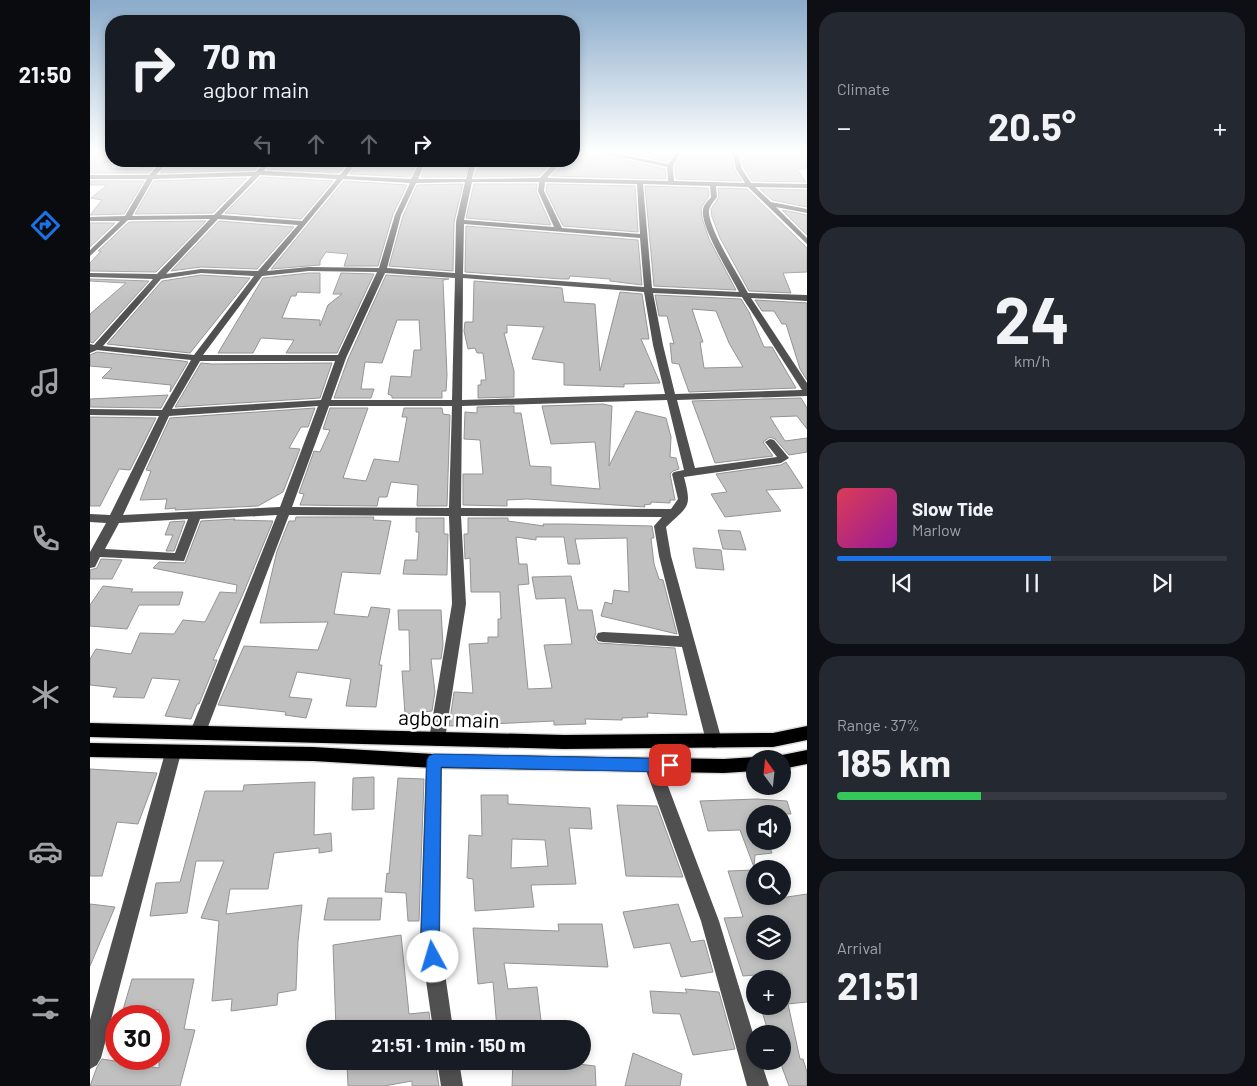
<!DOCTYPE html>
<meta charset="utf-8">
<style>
body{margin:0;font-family:Barlow,sans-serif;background:#242831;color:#f1f3f6;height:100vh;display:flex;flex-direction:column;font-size:19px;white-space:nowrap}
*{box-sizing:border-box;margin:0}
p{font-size:16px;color:#9ea1a6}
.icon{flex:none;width:28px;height:28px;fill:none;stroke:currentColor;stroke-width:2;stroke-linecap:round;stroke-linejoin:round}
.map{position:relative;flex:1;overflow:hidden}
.sheet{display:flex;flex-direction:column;gap:12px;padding:12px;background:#0d0f14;width:450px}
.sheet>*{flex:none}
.banner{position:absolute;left:15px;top:15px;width:475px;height:152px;border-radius:20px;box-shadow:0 2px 8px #0003;background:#171b24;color:#f1f3f6;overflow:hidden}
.needle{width:32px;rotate:345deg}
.tools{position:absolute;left:656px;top:750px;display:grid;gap:10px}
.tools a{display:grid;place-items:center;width:45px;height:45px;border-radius:50%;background:#171b24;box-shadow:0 2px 8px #0003;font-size:25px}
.speed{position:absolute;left:15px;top:1005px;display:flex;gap:10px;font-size:25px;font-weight:700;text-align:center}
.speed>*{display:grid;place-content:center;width:65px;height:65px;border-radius:50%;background:#171b24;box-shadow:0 2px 8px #0003;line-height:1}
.speed .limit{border:8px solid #d22;background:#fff;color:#111}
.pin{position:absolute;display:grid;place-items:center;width:42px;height:42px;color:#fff;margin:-21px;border-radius:10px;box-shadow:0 2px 8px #0006}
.me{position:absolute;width:55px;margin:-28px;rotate:354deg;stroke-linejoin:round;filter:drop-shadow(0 0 4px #0008)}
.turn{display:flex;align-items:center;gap:18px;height:105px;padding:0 15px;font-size:22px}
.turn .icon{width:65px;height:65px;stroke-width:2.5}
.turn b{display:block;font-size:35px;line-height:42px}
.lanes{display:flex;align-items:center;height:48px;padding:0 15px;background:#0003;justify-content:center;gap:25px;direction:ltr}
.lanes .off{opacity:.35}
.big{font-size:38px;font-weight:700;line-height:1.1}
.sheet .tile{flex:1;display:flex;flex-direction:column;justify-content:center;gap:8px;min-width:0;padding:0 18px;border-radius:20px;background:#242831}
.sheet .dial{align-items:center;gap:0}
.dial b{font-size:65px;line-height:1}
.song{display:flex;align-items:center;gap:15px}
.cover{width:60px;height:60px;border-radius:8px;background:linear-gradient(135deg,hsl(350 70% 55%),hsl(300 70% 35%))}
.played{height:5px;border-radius:2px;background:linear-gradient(90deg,#1a73e8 55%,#363941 55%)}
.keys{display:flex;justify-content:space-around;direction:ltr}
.heat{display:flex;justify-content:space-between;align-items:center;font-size:28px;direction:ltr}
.charge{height:8px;border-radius:4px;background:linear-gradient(90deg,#34c759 37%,#363941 0)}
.trip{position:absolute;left:216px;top:1020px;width:285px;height:50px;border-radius:25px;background:#171b24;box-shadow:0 2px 8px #0003;font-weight:700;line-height:50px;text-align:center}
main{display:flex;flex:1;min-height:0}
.dock{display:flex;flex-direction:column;width:90px;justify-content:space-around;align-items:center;background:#090b0e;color:#9ea1a6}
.dock .icon{width:35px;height:35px}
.dock .active{color:#1a73e8}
.dock b{font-size:22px;color:#f1f3f6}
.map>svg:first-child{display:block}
.building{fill:#c0c0c0;stroke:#949494;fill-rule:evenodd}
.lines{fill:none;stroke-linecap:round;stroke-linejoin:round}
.major-casing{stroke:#dbdbdb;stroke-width:3}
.minor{fill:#505050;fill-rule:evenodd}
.major{fill:#000;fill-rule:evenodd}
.route{fill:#1a73e8;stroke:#114b97}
.labels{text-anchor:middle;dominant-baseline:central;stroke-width:5;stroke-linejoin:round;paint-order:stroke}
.near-street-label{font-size:21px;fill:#000;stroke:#fff}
</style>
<main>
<nav class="dock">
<b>21:50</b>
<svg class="icon active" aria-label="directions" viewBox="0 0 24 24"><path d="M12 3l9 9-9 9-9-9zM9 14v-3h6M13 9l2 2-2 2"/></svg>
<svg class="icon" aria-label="music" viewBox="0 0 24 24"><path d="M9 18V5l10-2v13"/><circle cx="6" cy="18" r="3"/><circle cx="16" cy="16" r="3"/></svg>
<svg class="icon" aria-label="phone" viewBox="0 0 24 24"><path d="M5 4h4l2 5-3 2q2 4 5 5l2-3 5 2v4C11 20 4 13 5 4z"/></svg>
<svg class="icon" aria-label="climate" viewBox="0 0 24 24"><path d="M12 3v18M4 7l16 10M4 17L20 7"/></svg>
<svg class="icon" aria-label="car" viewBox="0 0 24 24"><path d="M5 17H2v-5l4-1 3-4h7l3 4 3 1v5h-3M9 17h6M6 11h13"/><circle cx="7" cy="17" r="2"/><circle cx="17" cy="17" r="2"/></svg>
<svg class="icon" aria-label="filters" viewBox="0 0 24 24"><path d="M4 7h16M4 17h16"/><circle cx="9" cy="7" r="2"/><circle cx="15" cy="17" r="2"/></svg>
</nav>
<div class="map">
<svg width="717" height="1086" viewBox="0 0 717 1086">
<rect width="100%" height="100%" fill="#fff"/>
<!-- building -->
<g class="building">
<path d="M0 152H21V169H48L53 162H68L58 173H0Z"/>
<path d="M484 152H505L575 169 576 179 461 176 475 161H484Z"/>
<path d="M529 152H585L577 162Z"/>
<path d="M590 152 623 154V152H640L644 169 652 181 586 179 585 166 592 155Z"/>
<path d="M650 152 717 154V169H707L716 182 662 181 654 168Z"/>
<path d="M89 161H173L165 170 70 173 80 162Z"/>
<path d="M185 161H259L249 173 177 169Z"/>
<path d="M270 161 326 162 328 161 320 177 260 174Z"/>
<path d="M338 161H380L375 177H331Z"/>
<path d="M391 161H463L449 176 384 177Z"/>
<path d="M171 177 243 181 211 219 135 213Z"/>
<path d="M157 178 123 213 45 214 64 181Z"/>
<path d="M0 181H54L34 214 0 215 12 200 1 198 17 185H0Z"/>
<path d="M254 181 317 185 303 214 288 266H254L258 254 236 252 230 261V265L181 269Z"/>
<path d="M373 184 364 222 363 271 299 266 313 216 327 185Z"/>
<path d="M384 184H447L446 192 461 225 376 218Z"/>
<path d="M457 184 545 186 548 232 473 226 456 191Z"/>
<path d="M555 186 618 188 619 196 611 208 612 218 619 239 646 290 564 286Z"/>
<path d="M628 188 657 189 717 248V272L693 273 701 293 659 291 630 238 622 217 621 209 629 197Z"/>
<path d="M670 189 717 190V207L682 200Z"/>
<path d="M692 210 717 215V235Z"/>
<path d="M116 221 66 272 0 271V263L11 251H8L39 222Z"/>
<path d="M129 221 204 227 167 269 111 267 81 271Z"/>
<path d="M0 223H25L0 247Z"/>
<path d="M376 226 548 240 552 285 520 281V279L480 276 479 279H472L375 272Z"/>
<path d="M219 273H230V293L207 292 206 296H201L192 318 230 320V326L238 305 252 294H243L251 273 284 274 247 353H196L204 340 171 338 163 353H128L173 278Z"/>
<path d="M111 275 160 278 100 353 17 344 72 281Z"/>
<path d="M296 275 359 279 353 280 357 375 356 391H352V398H302V396L298 394 301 376 321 377 324 350H331L329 320H307L292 363 275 362 271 389H284L281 398H244L258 359Z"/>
<path d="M0 279 59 281 3 343 0 342V314L36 283 0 281Z"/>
<path d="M384 281 472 288 474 302 505 304 510 371 530 292 552 294 559 339H551L570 383 534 384V387L474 385V363L442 359 454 327 417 325V333H414L424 371V397L388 398V385H391V380H396L393 353H387L385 348 378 349 374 331 375 322H383Z"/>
<path d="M565 295 651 299 659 312 674 347H682L706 388 599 392 589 364 582 363 580 343 584 344 577 316H569ZM602 309 626 311 639 343 653 367 614 368 610 342H613Z"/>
<path d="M665 300 717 303V380L710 369 696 324H692L684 311H672Z"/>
<path d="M7 352 93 361 98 362 80 392 81 385 12 378 22 368 0 366V355Z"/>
<path d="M111 363 122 364 242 363 230 398 85 407Z"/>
<path d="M78 395 71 408 0 407V399Z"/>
<path d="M711 398 717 408V429L707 416 680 417 695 441 717 438V452L699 455 685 439 680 437 673 442 683 456 625 463 602 401Z"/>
<path d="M513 404 522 406 519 466 546 411 576 418 581 437 580 457 586 458 589 469 583 471 580 474 585 500H580V503L561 502V504L554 505 555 507 437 499 417 500V506L373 505V474H393L390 440 374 439 375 412 387 413V407L424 406V413H431L440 466 461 467V485L510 489 505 442 461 444 452 406Z"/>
<path d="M225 408 218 427H211L199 448 210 449 193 492 168 506 85 510 86 508 75 509 77 499 50 500 61 471 56 470 80 418Z"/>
<path d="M240 408H278L253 478 276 481 284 459 309 462 317 417H312L314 408H352L353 414 360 415 357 506H327L328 485 301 482 297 497H289L287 506 210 505 214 494 209 493 224 451 230 452 240 430 233 429Z"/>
<path d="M0 417 66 418 40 470 29 469 10 506H0Z"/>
<path d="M696 462 713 488 676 490 691 511 635 517 621 494 637 492 626 474 691 465Z"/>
<path d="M206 517H284L283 520 301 521 290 574 252 572 244 614 278 617 281 607 300 609 289 665H292L286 707 256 706 261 679 207 672 199 697 222 699 216 718 195 715 196 712 128 705 154 646 228 650 238 622 170 623 187 551 199 521H205Z"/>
<path d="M326 518H354V534H358L357 575 313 574 315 560H327L329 532H326Z"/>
<path d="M378 518H418V521L454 526 453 524H475L562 526 564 538H561L564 564 569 579 573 580 587 634 511 616 515 602 522 604 524 590 539 592 537 538 485 539 490 564H478L474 537H446V540L426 537 429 564H437L439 584 428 585 438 689 462 688 454 645 482 644 475 598 446 599 442 577 481 576 488 610H502L506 633 504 638 508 643 585 648 597 715 557 713 558 717 532 718V720L495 719 496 724 464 725V721L359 726 364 692 383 693 379 644 398 643V637H408V619H411L410 592H381L380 558 375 559 374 534H378Z"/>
<path d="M145 519 143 520 183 521 153 594 123 660H127L109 704H107L101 719 75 716 90 680 62 678 54 698 23 697 27 688 0 685V659L6 649 41 654 50 633 84 634 93 620 115 622 130 592 146 593 147 585 63 568 69 562 95 563 111 521Z"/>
<path d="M95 521 84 551H76L83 535H75L80 522Z"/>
<path d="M628 530 650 531 656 550 633 549Z"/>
<path d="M603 548 631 550 634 570 606 568Z"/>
<path d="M11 559 32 560 22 579H0V570L7 568Z"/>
<path d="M13 586 43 589 41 592H93L89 605H49L37 629 0 626V605Z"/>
<path d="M308 610H351L353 645 351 659H341L345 692 342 711 315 714 312 671H320L319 630H309Z"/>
<path d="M0 769 67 773 48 824 27 822 12 876H0Z"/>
<path d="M284 777V809L262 810 263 778Z"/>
<path d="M308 778 334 779 329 921H318L316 893 295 892 297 873 299 874Z"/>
<path d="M225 782 224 835 241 833 242 851 229 853V848L184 853 178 889H140L136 914 212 905 208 941 206 990 188 993 187 1005 141 1011 142 999 122 1001 129 921 111 918 134 861H106L97 913 60 916 66 883 90 882 115 791H153L154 785Z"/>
<path d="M391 795H418V804L500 808 502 829 479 828 486 884 441 885 444 907 385 911 383 879 377 878 379 835 392 836ZM422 839 455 840 458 866 421 868Z"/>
<path d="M667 799 697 801 701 814H665V841H677L682 853 665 855 664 867 650 830 618 831 610 801Z"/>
<path d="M527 805 567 806 593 877 536 876Z"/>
<path d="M665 870V896H683L684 899 717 894V1002L698 1004 710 1059H713L717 1072V1086H699L692 1067V1034H681V1030L678 1031 671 1008 692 1010V973L653 976 634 918 653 917 638 871ZM665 924H692V951H665Z"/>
<path d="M238 898H292L290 920H234Z"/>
<path d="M0 904 25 907 0 966Z"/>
<path d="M588 904 601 942 614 940 623 972 591 977 580 943 544 948 533 912Z"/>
<path d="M468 924H512L518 967 414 963 418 989 447 987 452 1029H407L403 982 388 984 383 928 469 931Z"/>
<path d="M311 935 319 1014 339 1012 341 1029H246L243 945Z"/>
<path d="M42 979H104L94 1029 105 1030 90 1086H0L7 1067 12 1059 69 1068V1010H33Z"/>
<path d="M595 989 629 992 645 1049 603 1055 590 1014 563 1013 560 991 597 993Z"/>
<path d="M543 1053 592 1074 590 1086H535Z"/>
<path d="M282 1061H345L349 1086H322V1081L294 1086H258L257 1065Z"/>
<path d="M423 1061H463L505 1066 506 1086H422Z"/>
</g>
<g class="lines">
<defs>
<g id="major">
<path d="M0 723 474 735 683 733 717 726V740L683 747 474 749 0 737Z"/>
<path d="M0 743 223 747 344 754 634 759 665 757 670 759H665V771L634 773 344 768 223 761 0 757Z"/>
<path d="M717 750V764L692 769V759H685L692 755Z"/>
</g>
</defs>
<!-- major casing -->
<use href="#major" class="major-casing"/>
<!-- minor -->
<g class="minor">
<path d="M507 152H519L578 164 587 152 590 154 583 166 584 181 655 183 646 169 642 152H648L652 169 661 183 717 184V188L665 187 681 202 717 209V213L686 207 717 238V244L658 187 626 186 627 197C624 201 620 206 619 210 617 227 649 276 658 293L717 295V301L661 298 717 383V396L587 400 605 468 687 457 675 442 680 439 684 440 699 458 691 463 594 477C602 508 599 505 576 527L581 556 632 741 630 746 624 748 618 746 616 741 592 647 513 642 508 641 506 637 508 633 513 632 589 636 569 556 564 526 572 517 371 516 376 604 355 739 353 744 347 746 341 744 339 739 362 604 359 516 199 515 116 732 114 737 108 739 102 737 100 732 187 515 110 519 94 561 10 557 5 567 0 568V552L16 523 0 522V514L20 515 69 416 0 415V409L72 410 101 360 7 350 0 353V344L4 345 63 279 0 277V273L67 274 120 219 38 220 0 256V250L30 221H0V217L35 216 57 179H0V175H59L72 161H79L66 175 166 172 176 161H183L173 171 250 175 262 161H268L256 176 321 179 330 161H336L328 179H376L379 166 383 161H389L385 166 382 179 450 178 466 161H473L457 178 578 181 577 167ZM170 175 247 179 212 221 131 215ZM162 176 124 215 42 216 63 179ZM253 179 320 183 305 215 289 268 219 267 177 271ZM375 182 366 222 365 273 297 268 311 215 326 183ZM382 182H449L448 191 464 227 374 220ZM455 182 547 184 550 234 472 228 454 191ZM553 184 620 186 621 197C618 201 613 205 613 210 610 226 641 276 649 292L562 288ZM128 219 208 225 168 271 111 269 76 274ZM374 224 550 238 554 287 373 274ZM219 271 287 272 248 355H113L172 276ZM111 273 164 276 104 355 13 346 71 279ZM295 273 365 278 362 400H241L256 358ZM373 278 554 292 563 345 575 394 372 400ZM563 293 652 297 712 390 585 394 573 345ZM110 361H245L231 400 82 409ZM577 400 594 470 584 472 582 474 588 499 581 509 371 508 372 406ZM228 406 190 507 33 515 79 416ZM239 406H362L359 508 202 507ZM98 519 85 553 15 549 29 523Z"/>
<path d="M83 746 89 748 91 753 11 1058 7 1065 0 1069V1020L75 753 77 748Z"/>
<path d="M344 754 350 756 352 761 350 939 363 1029H343L330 939 336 761 338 756Z"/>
<path d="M562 758 568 760 570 765 629 921 665 1040V1061H671L679 1086H657L611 921 554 765 556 760Z"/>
<path d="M347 1061H369L373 1086H351Z"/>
</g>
<!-- major -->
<use href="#major" class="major"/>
</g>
<!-- sky -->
<linearGradient id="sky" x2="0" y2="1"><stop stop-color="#8aabca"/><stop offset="0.5" stop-color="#fff"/><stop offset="1" stop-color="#fff" stop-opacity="0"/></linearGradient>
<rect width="717" height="304" fill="url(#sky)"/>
<!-- route -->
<path class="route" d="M344 754 580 759 585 761 588 765 585 770 580 772 351 767 349 939 351 957 349 963 343 966 336 963 331 939 337 760 339 756Z"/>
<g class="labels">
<!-- near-street labels -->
<g class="near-street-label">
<text transform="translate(359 718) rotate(2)">agbor main</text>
</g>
</g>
</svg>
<div class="tools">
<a><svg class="needle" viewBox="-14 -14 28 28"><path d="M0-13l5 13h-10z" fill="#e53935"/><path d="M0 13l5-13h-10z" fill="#9ea1a6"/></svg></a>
<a><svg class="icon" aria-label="sound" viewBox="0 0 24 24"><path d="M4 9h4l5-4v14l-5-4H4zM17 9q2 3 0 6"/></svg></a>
<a><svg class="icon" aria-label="search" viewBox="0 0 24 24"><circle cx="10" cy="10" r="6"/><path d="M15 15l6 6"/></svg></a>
<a><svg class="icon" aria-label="layers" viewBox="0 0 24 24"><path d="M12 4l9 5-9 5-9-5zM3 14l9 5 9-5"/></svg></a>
<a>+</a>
<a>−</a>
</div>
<div class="speed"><div class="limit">30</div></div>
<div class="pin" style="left:580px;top:765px;background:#d93025"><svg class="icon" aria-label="arrive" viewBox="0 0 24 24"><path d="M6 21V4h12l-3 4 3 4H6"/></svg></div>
<svg class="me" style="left:343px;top:957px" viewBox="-20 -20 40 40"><circle r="19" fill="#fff"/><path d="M0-13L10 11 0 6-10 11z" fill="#1a73e8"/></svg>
<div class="trip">21:51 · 1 min · 150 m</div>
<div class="banner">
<div class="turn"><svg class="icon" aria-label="right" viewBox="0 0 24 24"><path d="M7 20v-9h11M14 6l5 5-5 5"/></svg><div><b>70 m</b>agbor main</div></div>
<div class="lanes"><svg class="icon off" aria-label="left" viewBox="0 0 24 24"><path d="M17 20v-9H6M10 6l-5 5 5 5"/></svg><svg class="icon off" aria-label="ahead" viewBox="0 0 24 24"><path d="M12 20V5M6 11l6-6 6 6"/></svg><svg class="icon off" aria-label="ahead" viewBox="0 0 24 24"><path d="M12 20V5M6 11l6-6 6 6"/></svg><svg class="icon" aria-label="right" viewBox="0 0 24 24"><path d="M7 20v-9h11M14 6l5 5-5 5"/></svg></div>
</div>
</div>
<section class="sheet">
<div class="tile"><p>Climate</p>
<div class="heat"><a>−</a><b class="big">20.5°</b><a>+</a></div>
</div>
<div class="tile dial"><b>24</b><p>km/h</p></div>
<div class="tile">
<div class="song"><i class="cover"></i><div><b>Slow Tide</b><p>Marlow</p></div></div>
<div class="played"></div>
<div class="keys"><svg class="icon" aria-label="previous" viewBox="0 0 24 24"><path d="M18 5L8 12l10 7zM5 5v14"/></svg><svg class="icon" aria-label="pause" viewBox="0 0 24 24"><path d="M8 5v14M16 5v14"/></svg><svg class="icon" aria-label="next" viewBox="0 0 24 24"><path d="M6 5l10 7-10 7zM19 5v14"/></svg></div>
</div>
<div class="tile"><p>Range · 37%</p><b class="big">185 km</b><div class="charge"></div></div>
<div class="tile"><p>Arrival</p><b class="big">21:51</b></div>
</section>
</main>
